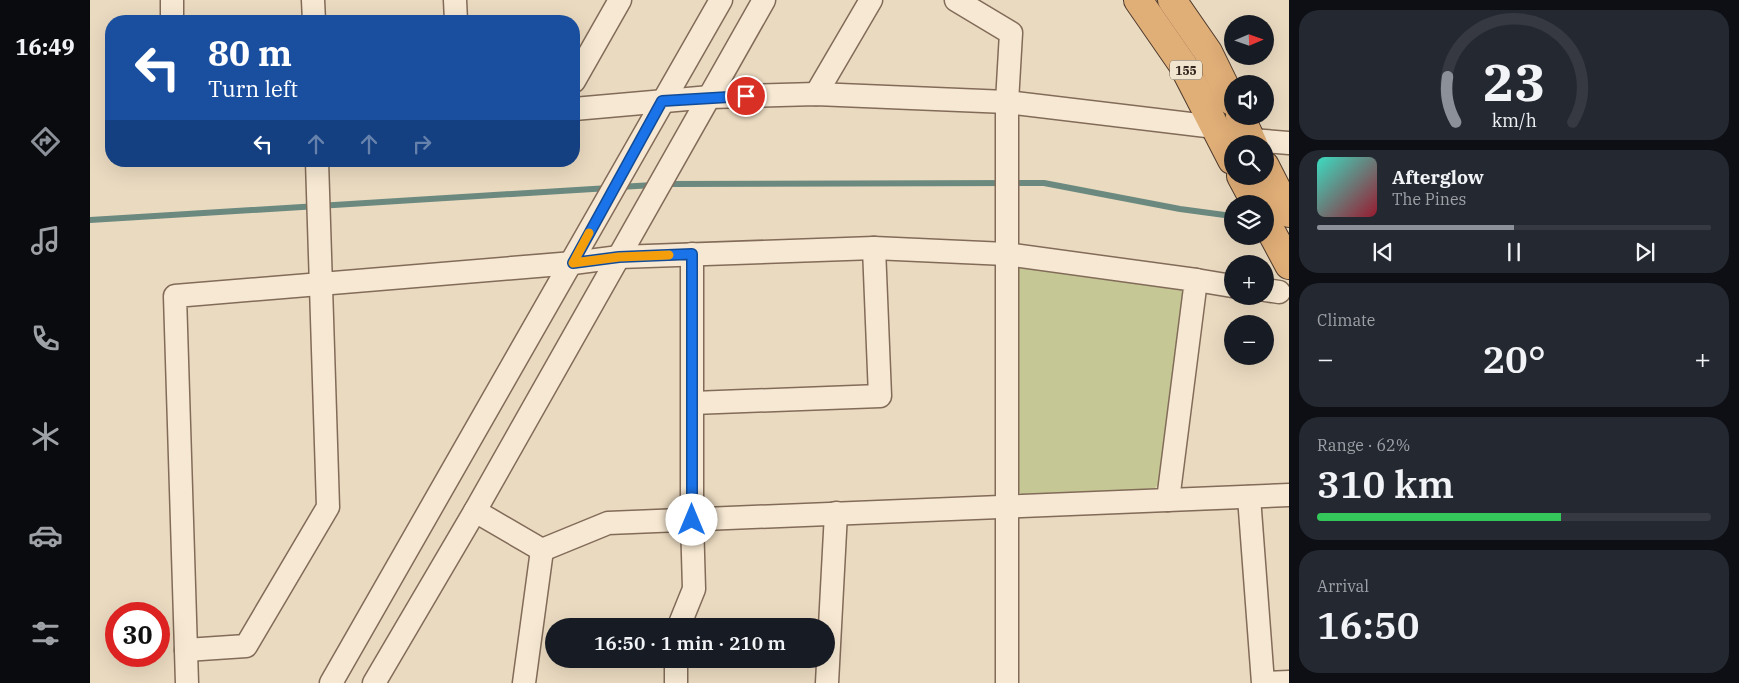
<!DOCTYPE html>
<meta charset="utf-8">
<style>
body{margin:0;font-family:"IBM Plex Serif",serif;background:#242831;color:#f1f3f6;height:100vh;display:flex;flex-direction:column;font-size:19px;white-space:nowrap}
*{box-sizing:border-box;margin:0}
p{font-size:16px;color:#9ea1a6}
.icon{flex:none;width:28px;height:28px;fill:none;stroke:currentColor;stroke-width:2;stroke-linecap:round;stroke-linejoin:round}
.map{position:relative;flex:1;overflow:hidden}
.sheet{display:flex;flex-direction:column;gap:10px;padding:10px;background:#0d0f14;width:450px}
.sheet>*{flex:none}
.banner{position:absolute;left:15px;top:15px;width:475px;height:152px;border-radius:20px;box-shadow:0 5px 20px #0002;background:#1a4fa0;color:#fff;overflow:hidden}
.needle{width:32px;rotate:88deg}
.tools{position:absolute;left:1134px;top:15px;display:grid;gap:10px}
.tools a{display:grid;place-items:center;width:50px;height:50px;border-radius:50%;background:#171b24;box-shadow:0 5px 20px #0002;font-size:25px}
.speed{position:absolute;left:15px;top:602px;display:flex;gap:10px;font-size:25px;font-weight:700;text-align:center}
.speed>*{display:grid;place-content:center;width:65px;height:65px;border-radius:50%;background:#171b24;box-shadow:0 5px 20px #0002;line-height:1}
.speed .limit{border:8px solid #d22;background:#fff;color:#111}
.pin{position:absolute;display:grid;place-items:center;width:42px;height:42px;color:#fff;margin:-21px;border:2px solid #fff;border-radius:50%;box-shadow:0 1px 5px #0007}
.me{position:absolute;width:55px;margin:-28px;rotate:0deg;stroke-linejoin:round;filter:drop-shadow(0 0 4px #0008)}
.turn{display:flex;align-items:center;gap:18px;height:105px;padding:0 20px;font-size:22px}
.turn .icon{width:65px;height:65px;stroke-width:2.5}
.turn b{display:block;font-size:35px;line-height:42px}
.lanes{display:flex;align-items:center;height:48px;padding:0 20px;background:#0003;justify-content:center;gap:25px;direction:ltr}
.lanes .off{opacity:.35}
.big{font-size:38px;font-weight:600;line-height:1.1}
.sheet .card{flex:1;display:flex;flex-direction:column;justify-content:center;gap:8px;min-width:0;padding:0 18px;border-radius:20px;background:#242831}
.sheet .dial{align-items:center;gap:0}
.dial svg{height:130px;overflow:visible;fill:none;stroke:#363941;stroke-width:7;stroke-linecap:round;text-anchor:middle}
.dial text{fill:#f1f3f6;stroke:none}
.song{display:flex;align-items:center;gap:15px}
.cover{width:60px;height:60px;border-radius:8px;background:linear-gradient(135deg,hsl(170 70% 55%),hsl(350 70% 35%))}
.played{height:5px;border-radius:2px;background:linear-gradient(90deg,#8c9099 50%,#363941 50%)}
.keys{display:flex;justify-content:space-around;direction:ltr}
.heat{display:flex;justify-content:space-between;align-items:center;font-size:28px;direction:ltr}
.charge{height:8px;border-radius:4px;background:linear-gradient(90deg,#34c759 62%,#363941 0)}
.trip{position:absolute;left:455px;top:618px;width:290px;height:50px;border-radius:25px;background:#171b24;box-shadow:0 5px 20px #0002;font-weight:600;line-height:50px;text-align:center}
main{display:flex;flex:1;min-height:0}
.tab-bar{display:flex;flex-direction:column;width:90px;justify-content:space-around;align-items:center;background:#090b0e;color:#9ea1a6}
.tab-bar .icon{width:35px;height:35px}
.tab-bar .on{color:#8c9099}
.tab-bar b{font-size:22px;color:#f1f3f6}
.map>svg:first-child{display:block}
.green{fill:#c5c795}
.lines{fill:none;stroke-linecap:round;stroke-linejoin:round}
.stream{stroke:#6b897f;stroke-width:6}
.minor-casing{stroke:#826b59;stroke-width:25}
.trunk-casing{stroke:#4f3b2d;stroke-width:30}
.minor{stroke:#f6e8d2;stroke-width:22}
.trunk{stroke:#e0ae77;stroke-width:28}
.route-casing{stroke:#114b97;stroke-width:12}
.route{stroke:#1a73e8;stroke-width:9}
.slow{stroke:#f59e0b;stroke-width:9}
.labels{text-anchor:middle;dominant-baseline:central;stroke-width:4;stroke-linejoin:round;paint-order:stroke}
.shield{fill:#f2e5cf;stroke:#6c5f52;stroke-width:1}
.shield-label{font-size:12px;font-weight:bold;fill:#32251d}
</style>
<main>
<nav class="tab-bar">
<b>16:49</b>
<svg class="icon on" aria-label="directions" viewBox="0 0 24 24"><path d="M12 3l9 9-9 9-9-9zM9 14v-3h6M13 9l2 2-2 2"/></svg>
<svg class="icon" aria-label="music" viewBox="0 0 24 24"><path d="M9 18V5l10-2v13"/><circle cx="6" cy="18" r="3"/><circle cx="16" cy="16" r="3"/></svg>
<svg class="icon" aria-label="phone" viewBox="0 0 24 24"><path d="M5 4h4l2 5-3 2q2 4 5 5l2-3 5 2v4C11 20 4 13 5 4z"/></svg>
<svg class="icon" aria-label="climate" viewBox="0 0 24 24"><path d="M12 3v18M4 7l16 10M4 17L20 7"/></svg>
<svg class="icon" aria-label="car" viewBox="0 0 24 24"><path d="M5 17H2v-5l4-1 3-4h7l3 4 3 1v5h-3M9 17h6M6 11h13"/><circle cx="7" cy="17" r="2"/><circle cx="17" cy="17" r="2"/></svg>
<svg class="icon" aria-label="filters" viewBox="0 0 24 24"><path d="M4 7h16M4 17h16"/><circle cx="9" cy="7" r="2"/><circle cx="15" cy="17" r="2"/></svg>
</nav>
<div class="map">
<svg width="1199" height="683" viewBox="0 0 1199 683">
<rect width="100%" height="100%" fill="#eadac0"/>
<!-- green -->
<path class="green" d="M932 265 1090 287 1096 295 1069 484 1063 490 932 495 926 489 925 272Z"/>
<g class="lines">
<!-- stream -->
<g class="stream">
<path d="M577 184 954 183 1090 209 1142 216"/>
<path d="M529 187 564 185"/>
<path d="M0 220 519 188"/>
</g>
<defs>
<g id="minor">
<path d="M82 0V21"/>
<path d="M223 0 224 21"/>
<path d="M365 0 366 21"/>
<path d="M866 0 921 33 917 102V683"/>
<path d="M484 81 530 0"/>
<path d="M726 94 781 0"/>
<path d="M484 109 620 97 726 94 917 102 1125 127"/>
<path d="M1161 140 1199 143"/>
<path d="M1106 280 1142 286"/>
<path d="M1175 290 1189 292"/>
<path d="M603 403 790 396 784 248"/>
<path d="M1159 497 1173 683 1199 682"/>
<path d="M385 511 452 550 518 523 1199 495"/>
<path d="M589 626 604 589 602 520V254"/>
<path d="M96 650 156 646 238 507 227 161"/>
<path d="M97 683 85 296 483 263 529 257 784 248 916 254 1106 280 1078 500"/>
<path d="M241 683 631 0"/>
<path d="M284 683 385 511 674 0"/>
<path d="M434 683 452 550"/>
<path d="M586 683V659"/>
<path d="M737 683 746 513"/>
</g>
<g id="trunk">
<path d="M1048 0 1093 65 1142 160"/>
<path d="M1082 0 1118 52 1142 101"/>
<path d="M1150 116 1163 144"/>
<path d="M1175 166 1199 213"/>
<path d="M1151 176 1166 204"/>
<path d="M1175 220 1199 265"/>
</g>
</defs>
<!-- minor casing -->
<use href="#minor" class="minor-casing"/>
<!-- trunk casing -->
<use href="#trunk" class="trunk-casing"/>
<!-- minor -->
<use href="#minor" class="minor"/>
<!-- trunk -->
<use href="#trunk" class="trunk"/>
</g>
<g class="lines">
<defs>
<path id="route" d="M602 520V254L529 257 483 263 572 101 656 96"/>
</defs>
<!-- route casing -->
<use href="#route" class="route-casing"/>
<!-- route -->
<use href="#route" class="route"/>
<!-- slow -->
<path class="slow" d="M499 233 483 263 529 257 579 255"/>
</g>
<g class="labels">
<!-- shield labels -->
<rect class="shield" x="1080" y="60.5" width="32" height="19" rx="4"/>
<g class="shield-label">
<text x="1096" y="70">155</text>
</g>
</g>
</svg>
<div class="tools">
<a><svg class="needle" viewBox="-14 -14 28 28"><path d="M0-13l5 13h-10z" fill="#e53935"/><path d="M0 13l5-13h-10z" fill="#9ea1a6"/></svg></a>
<a><svg class="icon" aria-label="sound" viewBox="0 0 24 24"><path d="M4 9h4l5-4v14l-5-4H4zM17 9q2 3 0 6"/></svg></a>
<a><svg class="icon" aria-label="search" viewBox="0 0 24 24"><circle cx="10" cy="10" r="6"/><path d="M15 15l6 6"/></svg></a>
<a><svg class="icon" aria-label="layers" viewBox="0 0 24 24"><path d="M12 4l9 5-9 5-9-5zM3 14l9 5 9-5"/></svg></a>
<a>+</a>
<a>−</a>
</div>
<div class="speed"><div class="limit">30</div></div>
<div class="pin" style="left:656px;top:96px;background:#d93025"><svg class="icon" aria-label="arrive" viewBox="0 0 24 24"><path d="M6 21V4h12l-3 4 3 4H6"/></svg></div>
<svg class="me" style="left:602px;top:520px" viewBox="-20 -20 40 40"><circle r="19" fill="#fff"/><path d="M0-13L10 11 0 6-10 11z" fill="#1a73e8"/></svg>
<div class="trip">16:50 · 1 min · 210 m</div>
<div class="banner">
<div class="turn"><svg class="icon" aria-label="left" viewBox="0 0 24 24"><path d="M17 20v-9H6M10 6l-5 5 5 5"/></svg><div><b>80 m</b>Turn left</div></div>
<div class="lanes"><svg class="icon" aria-label="left" viewBox="0 0 24 24"><path d="M17 20v-9H6M10 6l-5 5 5 5"/></svg><svg class="icon off" aria-label="ahead" viewBox="0 0 24 24"><path d="M12 20V5M6 11l6-6 6 6"/></svg><svg class="icon off" aria-label="ahead" viewBox="0 0 24 24"><path d="M12 20V5M6 11l6-6 6 6"/></svg><svg class="icon off" aria-label="right" viewBox="0 0 24 24"><path d="M7 20v-9h11M14 6l5 5-5 5"/></svg></div>
</div>
</div>
<section class="sheet">
<div class="card dial"><svg viewBox="0 0 100 80">
<path d="M14 69A42 42 0 1 1 86 69"/>
<path d="M14 69A42 42 0 0 1 9 41" stroke="#8c9099"/>
<text x="50" y="56" font-size="32" font-weight="700">23</text>
<text x="50" y="72" font-size="11">km/h</text>
</svg></div>
<div class="card">
<div class="song"><i class="cover"></i><div><b>Afterglow</b><p>The Pines</p></div></div>
<div class="played"></div>
<div class="keys"><svg class="icon" aria-label="previous" viewBox="0 0 24 24"><path d="M18 5L8 12l10 7zM5 5v14"/></svg><svg class="icon" aria-label="pause" viewBox="0 0 24 24"><path d="M8 5v14M16 5v14"/></svg><svg class="icon" aria-label="next" viewBox="0 0 24 24"><path d="M6 5l10 7-10 7zM19 5v14"/></svg></div>
</div>
<div class="card"><p>Climate</p>
<div class="heat"><a>−</a><b class="big">20°</b><a>+</a></div>
</div>
<div class="card"><p>Range · 62%</p><b class="big">310 km</b><div class="charge"></div></div>
<div class="card"><p>Arrival</p><b class="big">16:50</b></div>
</section>
</main>
